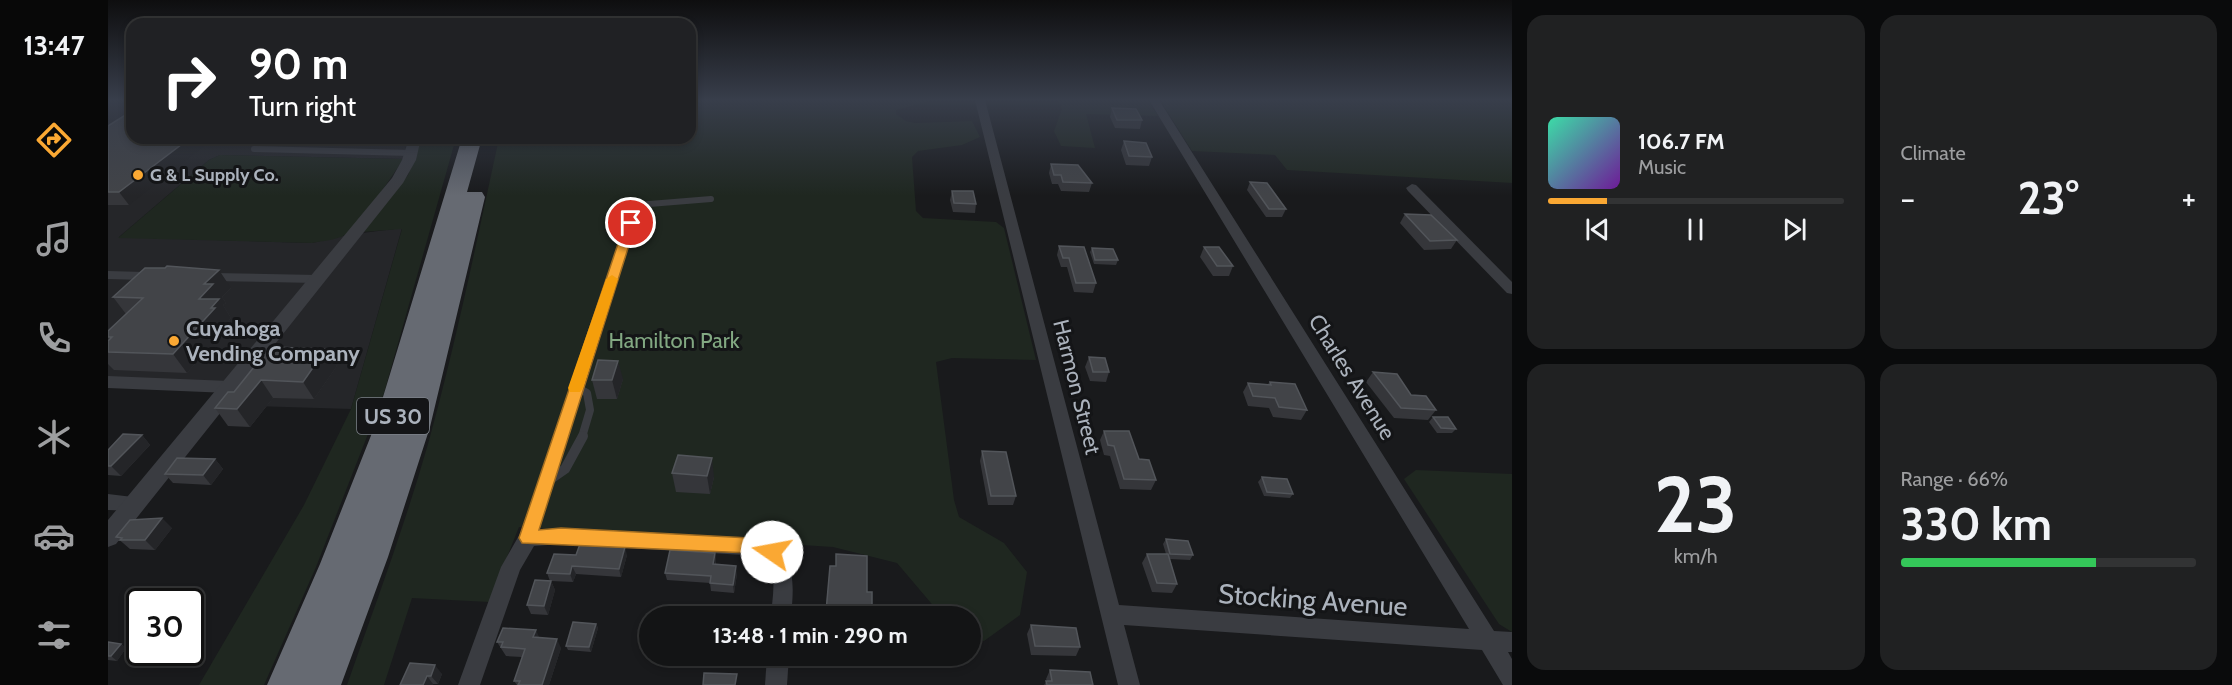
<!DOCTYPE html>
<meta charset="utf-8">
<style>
body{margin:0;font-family:Cabin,sans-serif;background:#202122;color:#f1f3f6;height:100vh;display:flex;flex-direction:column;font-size:22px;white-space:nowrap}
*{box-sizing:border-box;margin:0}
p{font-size:20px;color:#9d9ea0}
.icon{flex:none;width:33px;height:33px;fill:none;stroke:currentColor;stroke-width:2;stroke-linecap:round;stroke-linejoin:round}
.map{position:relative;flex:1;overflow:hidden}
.panel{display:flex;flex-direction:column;gap:15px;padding:15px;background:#0a0b0c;width:720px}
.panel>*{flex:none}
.banner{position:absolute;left:18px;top:18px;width:570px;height:126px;border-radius:18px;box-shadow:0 3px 9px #0003,0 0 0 2px #323334;background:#202124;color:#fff;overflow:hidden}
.speed{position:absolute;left:18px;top:588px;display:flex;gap:12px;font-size:30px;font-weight:700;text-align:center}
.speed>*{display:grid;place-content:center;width:78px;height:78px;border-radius:50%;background:#131415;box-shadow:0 3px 9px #0003,0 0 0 2px #323334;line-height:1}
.speed .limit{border:3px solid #111;border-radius:9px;background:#fff;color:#111}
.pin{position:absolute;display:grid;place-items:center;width:51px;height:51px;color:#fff;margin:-26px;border:3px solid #fff;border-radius:50%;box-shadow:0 2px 6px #0007}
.me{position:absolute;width:66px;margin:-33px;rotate:282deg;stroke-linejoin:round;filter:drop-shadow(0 0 4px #0008)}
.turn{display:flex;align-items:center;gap:21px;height:126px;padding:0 24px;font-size:27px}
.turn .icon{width:78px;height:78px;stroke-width:2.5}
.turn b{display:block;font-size:42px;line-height:51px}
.big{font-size:45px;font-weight:800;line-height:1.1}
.panel .widget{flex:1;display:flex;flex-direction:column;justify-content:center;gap:9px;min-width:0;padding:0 21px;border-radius:18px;background:#202122}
.panel .dial{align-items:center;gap:0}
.dial b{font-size:78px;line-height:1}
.song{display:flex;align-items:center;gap:18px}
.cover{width:72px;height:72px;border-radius:9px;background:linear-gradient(135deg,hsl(160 70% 55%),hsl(280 70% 35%))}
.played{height:6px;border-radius:3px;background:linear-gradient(90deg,#faa833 20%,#323334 20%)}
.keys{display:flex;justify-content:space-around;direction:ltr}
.heat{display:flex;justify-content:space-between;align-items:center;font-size:33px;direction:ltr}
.charge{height:9px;border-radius:4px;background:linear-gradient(90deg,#34c759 66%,#323334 0)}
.panel .tiles{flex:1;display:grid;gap:15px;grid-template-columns:repeat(2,1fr)}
.trip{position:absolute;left:531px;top:606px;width:342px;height:60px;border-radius:30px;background:#131415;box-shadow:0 3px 9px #0003,0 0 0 2px #323334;font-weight:800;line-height:60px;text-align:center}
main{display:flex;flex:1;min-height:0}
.tabs{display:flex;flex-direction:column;width:108px;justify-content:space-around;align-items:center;background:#080808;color:#9d9ea0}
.tabs .icon{width:42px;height:42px}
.tabs .on{color:#faa833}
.tabs b{font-size:27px;color:#f1f3f6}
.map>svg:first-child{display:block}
.built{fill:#252629}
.green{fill:#1f2720}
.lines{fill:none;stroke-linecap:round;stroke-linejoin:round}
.service-far2{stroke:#3a3c41;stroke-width:6}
.service-far1{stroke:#3a3c41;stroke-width:8}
.service{stroke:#3a3c41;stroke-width:10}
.minor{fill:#3a3c41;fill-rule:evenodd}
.tertiary{fill:#3a3c41;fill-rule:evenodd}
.motorway{fill:#666a72;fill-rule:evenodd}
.wall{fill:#35363a}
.shaded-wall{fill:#242528}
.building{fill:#424448;stroke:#52555a;stroke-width:1.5}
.route{fill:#faa833;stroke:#a26d21;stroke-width:1.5}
.slow{fill:#f59e0b}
.poi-dot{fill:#faa833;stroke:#141517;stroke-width:2}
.labels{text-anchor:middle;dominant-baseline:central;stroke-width:6;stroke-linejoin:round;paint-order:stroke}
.far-poi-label{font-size:18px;font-weight:bold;fill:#abb2bc;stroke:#141517;text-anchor:start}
.shield{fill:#141517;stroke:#7e838a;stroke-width:1.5}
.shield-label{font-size:21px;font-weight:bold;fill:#abb2bc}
.poi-label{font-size:22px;font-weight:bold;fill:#abb2bc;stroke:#141517;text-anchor:start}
.park-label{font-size:22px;fill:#82a882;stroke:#141517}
.street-label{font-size:22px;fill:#abb2bc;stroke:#141517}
.near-street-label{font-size:27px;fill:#abb2bc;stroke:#141517}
</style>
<main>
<nav class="tabs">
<b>13:47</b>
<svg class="icon on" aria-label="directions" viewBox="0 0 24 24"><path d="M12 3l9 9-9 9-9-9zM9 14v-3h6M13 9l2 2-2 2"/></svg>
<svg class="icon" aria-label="music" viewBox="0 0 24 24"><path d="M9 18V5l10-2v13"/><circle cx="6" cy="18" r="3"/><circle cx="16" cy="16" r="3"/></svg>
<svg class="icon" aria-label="phone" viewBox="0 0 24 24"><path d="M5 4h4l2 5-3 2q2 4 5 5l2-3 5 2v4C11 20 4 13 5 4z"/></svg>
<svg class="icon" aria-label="climate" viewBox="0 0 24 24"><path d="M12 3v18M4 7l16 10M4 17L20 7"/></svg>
<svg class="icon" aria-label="car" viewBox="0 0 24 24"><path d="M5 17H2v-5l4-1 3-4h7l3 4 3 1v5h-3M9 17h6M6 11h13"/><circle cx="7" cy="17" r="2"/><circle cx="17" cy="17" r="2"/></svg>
<svg class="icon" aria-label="filters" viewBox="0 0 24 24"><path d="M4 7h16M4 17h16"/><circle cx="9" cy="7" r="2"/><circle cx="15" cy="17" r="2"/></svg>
</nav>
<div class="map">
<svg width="1404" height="685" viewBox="0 0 1404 685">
<rect width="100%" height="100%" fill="#191a1c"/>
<!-- built -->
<path class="built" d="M0 100H24V138H300L295 159 112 155 101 160 11 237 204 243 238 235 294 228 243 409 116 405 135 383 0 378Z"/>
<!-- green -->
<g class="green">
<path d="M582 100H826L788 110V114L798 121 807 123 864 121 872 137 854 145 810 151 804 157 808 211 815 218 888 222 896 228 928 360 844 358 828 362 846 500 851 517 896 543 919 572 912 615 876 641 863 638 862 616H834L789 563 725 547 411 527 381 602 304 598 276 685H239C267 605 297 525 320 444 348 343 369 240 391 138H582Z"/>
<path d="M950 100H1040L1050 116 978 114 987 148 953 146 946 131 954 109Z"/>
<path d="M1052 100H1404V183L1179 170 1167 155 1084 151Z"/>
<path d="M314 138H348L276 393 208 567 156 685H91L196 505 243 409 294 229 254 232 300 175Z"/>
<path d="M112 155 295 159C287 173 249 228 237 235 228 240 214 241 204 243L10 238 101 160Z"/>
<path d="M1308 470 1404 474V632L1391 624 1296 479Z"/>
</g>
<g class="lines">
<!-- service-far2 -->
<g class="service-far2">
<path d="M146 149 304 153"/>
<path d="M515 247 529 205 603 199"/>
</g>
<!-- service-far1 -->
<g class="service-far1">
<path d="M0 275 36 276"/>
<path d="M105 277 209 279"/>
<path d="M468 387 479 393 482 410 474 437"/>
<path d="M453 437 516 245"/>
</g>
<!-- service -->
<g class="service">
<path d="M437 483 457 469 475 436"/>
<path d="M420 538 453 436"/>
</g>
<!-- minor -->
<g class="minor">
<path d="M867 100H877L1011 605 1361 629 1041 100H1051L1386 631 1404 632V652H1400L1404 659V685H1395L1374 650 1016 625 1032 685H1010Z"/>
<path d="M1304 184 1308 185 1404 282V294L1399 293 1300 191 1298 188Z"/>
<path d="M0 376 121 381 127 383 129 387 127 391 121 393 0 388Z"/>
<path d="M0 494 33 498 36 503 33 508 27 511 0 510Z"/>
<path d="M453 528 655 540C689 552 686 586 683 616H663C664 596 672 569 652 556L453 544 426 546 412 570 372 685H350L393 567 413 532Z"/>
<path d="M659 656H681L679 685H657Z"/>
</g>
<!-- tertiary -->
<path class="tertiary" d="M301 138H313L308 160 295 183 8 544 0 547V520L284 178 294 160Z"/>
<!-- motorway -->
<path class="motorway" d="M354 138H374L359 192H374L377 197 322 427 280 557 233 685H159L212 564 264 433Z"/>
</g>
<!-- wall -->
<g class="wall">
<path d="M1004 108 1034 120 1032 129 1007 128 1002 117Z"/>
<path d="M0 126 21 205H0Z"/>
<path d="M185 138H254L245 146 192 145 190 141H187Z"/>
<path d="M1016 141 1044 157 1041 166 1018 165 1013 150Z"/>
<path d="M943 164 984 183 981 192 953 191 950 184H944L941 173Z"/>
<path d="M1142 182 1178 209 1174 217H1158L1139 190Z"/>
<path d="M844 191 868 204 867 213 845 212 842 200Z"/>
<path d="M1297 214 1349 240 1343 249 1316 250 1292 223Z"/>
<path d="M951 246 988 283 985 293 966 292 959 267H953L949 255Z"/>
<path d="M1096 247 1125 266 1121 276H1105L1092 257Z"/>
<path d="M984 248 1010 260 1008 265 986 264 982 252Z"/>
<path d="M57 268 123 288 114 297 118 303 115 305 123 318 118 324 120 326 79 373 6 370 0 364V331L18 314 5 297Z"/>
<path d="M218 349 229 366 206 399 165 398 142 427 120 426 107 408 126 392Z"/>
<path d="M981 357 1001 372 998 382 982 381 977 367Z"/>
<path d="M1265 372 1328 410 1320 420 1286 418 1258 382Z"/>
<path d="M515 379 509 399H489L484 380Z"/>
<path d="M1162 382 1199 410 1193 420 1165 417 1161 408 1140 406 1135 392 1140 383 1160 384Z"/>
<path d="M1325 417 1348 429 1344 433H1329L1321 422Z"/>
<path d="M996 431 1031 459 1048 480 1043 490 1012 489 1002 456 996 455 992 440Z"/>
<path d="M34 435 42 445 13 476 0 475V450Z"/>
<path d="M874 451 908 496 905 505H880L872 461Z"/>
<path d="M107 459 115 469 103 485 65 483 57 474Z"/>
<path d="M564 473 606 477 602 494 568 492Z"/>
<path d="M1154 477 1185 494 1182 498 1156 496 1150 482Z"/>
<path d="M64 528 47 550 22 549 8 537Z"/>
<path d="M1058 539 1085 555 1082 560 1062 559 1069 584 1064 593 1044 592 1034 563 1039 554H1058L1055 544Z"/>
<path d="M607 553 608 561V564L629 574 626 593 603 591 602 583 559 580 557 573Z"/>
<path d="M468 555H519L513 577 468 574 465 582 443 581 447 590 440 615 423 614 419 605 442 581 439 573Z"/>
<path d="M722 566H728L759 592H764V616H717Z"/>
<path d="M488 624 490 628 483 652 460 650 458 646Z"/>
<path d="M923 625 972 647 968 656 923 655 919 634Z"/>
<path d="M432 638 453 648 441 685H409L406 681 414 657 398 656 389 642Z"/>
<path d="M0 642 13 644 18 648 9 661 0 660Z"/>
<path d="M302 663 334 674 330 684 292 685Z"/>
<path d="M942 670 985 685H936L939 681 938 679Z"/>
</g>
<!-- shaded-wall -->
<g class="shaded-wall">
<path d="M82 138H106L21 205 11 192Z"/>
<path d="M242 138H254L245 146Z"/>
<path d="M111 270 123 288 114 297 118 303 115 305 123 318 118 324 120 326 79 373 65 354 91 299 96 284Z"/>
<path d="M218 349 229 366 206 399 195 382Z"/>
<path d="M510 361 515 379 509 399 504 380Z"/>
<path d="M153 380 165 398 142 427 129 409Z"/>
<path d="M34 435 42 445 13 476 3 466Z"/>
<path d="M604 458 606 477 602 494 599 476Z"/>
<path d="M107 459 115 469 103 485 95 475Z"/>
<path d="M54 518 64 528 47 550 37 540Z"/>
<path d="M517 547 519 555 513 577 511 569Z"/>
<path d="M607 553 608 561 606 572 605 564Z"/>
<path d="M464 566 468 574 465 582 462 574Z"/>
<path d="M628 566 629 574 626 593 625 585Z"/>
<path d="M443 581 447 590 440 615 436 606Z"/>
<path d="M488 624 490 628 483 652 481 647Z"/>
<path d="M428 630 432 639 425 637Z"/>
<path d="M449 639 453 648 441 685H434Z"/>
<path d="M13 644 18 648 9 661 3 656Z"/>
<path d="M327 665 334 674 330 684 323 676Z"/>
<path d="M319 676 325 684V685H315Z"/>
</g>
<!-- building -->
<g class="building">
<path d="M1004 108 1028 109 1034 120H1009Z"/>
<path d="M22 112H24V138H82L11 192H0V126Z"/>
<path d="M1016 141 1038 143 1044 157 1021 156Z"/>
<path d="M943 164 970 165 984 183 955 182 953 175H946Z"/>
<path d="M1142 182 1159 183 1178 209H1161Z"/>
<path d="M844 191H865L868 204 846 203Z"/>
<path d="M1297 214 1323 215 1349 240 1322 241Z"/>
<path d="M951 246 976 247 988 283H968L961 258H955Z"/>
<path d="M1096 247H1111L1125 266H1109Z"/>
<path d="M984 248 1005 249 1010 260H987Z"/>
<path d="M59 266 111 270 96 284H105L91 299H111L103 308H107L65 354 0 352V341L4 337H0V331L35 298 5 297 37 268H57Z"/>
<path d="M162 347 218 349 195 382 153 380 129 409 107 408 120 392H126Z"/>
<path d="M981 357 997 358 1001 372H985Z"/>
<path d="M490 360 510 361 504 380H484Z"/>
<path d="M1265 372 1289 374 1303 395 1318 396 1328 410 1293 408Z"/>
<path d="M1162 382 1187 384 1199 410 1171 407 1167 398 1145 396 1140 383 1163 385Z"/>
<path d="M1325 417H1340L1348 429 1333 428Z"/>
<path d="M996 431H1021L1031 459 1041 460 1048 480 1016 479 1006 446 1000 445Z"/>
<path d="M15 434 34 435 3 466H0V450Z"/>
<path d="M874 451 898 452 908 496H883Z"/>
<path d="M570 455 604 458 599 476 564 473Z"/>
<path d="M69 458 107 459 95 475 57 474Z"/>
<path d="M1154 477 1179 479 1185 494 1159 492Z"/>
<path d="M54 518 37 540H12L14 538 8 537 22 520Z"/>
<path d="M1058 539 1080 541 1085 555 1062 554Z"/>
<path d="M472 544 517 547 511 569 464 566 462 574 439 573 446 554 468 555Z"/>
<path d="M562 550 607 553 605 564 628 566 625 585 602 583 603 576 557 573Z"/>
<path d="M728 554 759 556V592H764V614L718 612 722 566H728Z"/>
<path d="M1039 554H1060L1069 584 1049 583Z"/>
<path d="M427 580 443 581 436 606 419 605Z"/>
<path d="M465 622 488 624 481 647 458 646Z"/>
<path d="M923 625 968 628 972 647 927 646Z"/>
<path d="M395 628 428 630 425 637 449 639 434 685H410L412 681H406L417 649 393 647 395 642H389Z"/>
<path d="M0 642 13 644 3 656H0Z"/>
<path d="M302 663 327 665 323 676H319L315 685H292Z"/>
<path d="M942 670 982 672 985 685H939L938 681H944Z"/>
<path d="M596 673 629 674 627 685H595Z"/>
</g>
<!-- sky -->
<linearGradient id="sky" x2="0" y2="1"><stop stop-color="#0e0e0f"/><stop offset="0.51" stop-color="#383e4b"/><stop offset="1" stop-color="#383e4b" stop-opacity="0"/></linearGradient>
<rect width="1404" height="196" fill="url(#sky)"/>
<!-- route -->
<path class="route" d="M523 219 528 223 431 530 453 528 642 538 670 546 672 552 670 557 664 560 642 553 414 543 411 538 517 223Z"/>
<!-- slow -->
<path class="slow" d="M504 275 510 279 475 388 472 392H462L460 388 498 279Z"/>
<!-- markers -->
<g class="poi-dot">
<circle cx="30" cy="175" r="6"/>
<circle cx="66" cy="341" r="6"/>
</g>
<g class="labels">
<!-- far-poi labels -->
<g class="far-poi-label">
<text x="42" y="175">G &amp; L Supply Co.</text>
</g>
<!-- shield labels -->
<rect class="shield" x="249" y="398" width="72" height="36" rx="4.5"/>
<g class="shield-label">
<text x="285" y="416">US 30</text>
</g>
<!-- poi labels -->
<g class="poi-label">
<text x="78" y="328">Cuyahoga<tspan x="78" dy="25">Vending Company</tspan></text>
</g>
<!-- park labels -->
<g class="park-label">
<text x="566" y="340">Hamilton Park</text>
</g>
<!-- street labels -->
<g class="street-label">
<text transform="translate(1244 377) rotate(58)">Charles Avenue</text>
<text transform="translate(969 387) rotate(76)">Harmon Street</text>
</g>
<!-- near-street labels -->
<g class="near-street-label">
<text transform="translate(1205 600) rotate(4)">Stocking Avenue</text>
</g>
</g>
</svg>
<div class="speed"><div class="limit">30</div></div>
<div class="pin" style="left:523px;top:223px;background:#d93025"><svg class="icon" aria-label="arrive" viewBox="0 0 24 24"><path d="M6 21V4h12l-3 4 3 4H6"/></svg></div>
<svg class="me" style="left:664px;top:552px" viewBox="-20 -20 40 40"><circle r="19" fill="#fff"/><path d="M0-13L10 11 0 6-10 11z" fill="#faa833"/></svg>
<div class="trip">13:48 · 1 min · 290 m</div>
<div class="banner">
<div class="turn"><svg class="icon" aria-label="right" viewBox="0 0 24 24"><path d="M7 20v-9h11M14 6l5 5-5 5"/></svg><div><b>90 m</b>Turn right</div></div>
</div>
</div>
<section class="panel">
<div class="tiles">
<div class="widget">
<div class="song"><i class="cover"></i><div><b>106.7 FM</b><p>Music</p></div></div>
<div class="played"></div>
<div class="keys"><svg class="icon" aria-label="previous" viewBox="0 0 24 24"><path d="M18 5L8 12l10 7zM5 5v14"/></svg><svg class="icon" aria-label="pause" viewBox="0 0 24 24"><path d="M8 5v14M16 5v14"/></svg><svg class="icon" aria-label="next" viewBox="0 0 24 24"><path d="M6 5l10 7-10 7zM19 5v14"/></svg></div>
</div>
<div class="widget"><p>Climate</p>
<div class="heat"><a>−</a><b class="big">23°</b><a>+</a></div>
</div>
<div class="widget dial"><b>23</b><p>km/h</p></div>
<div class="widget"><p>Range · 66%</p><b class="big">330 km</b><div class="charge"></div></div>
</div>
</section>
</main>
